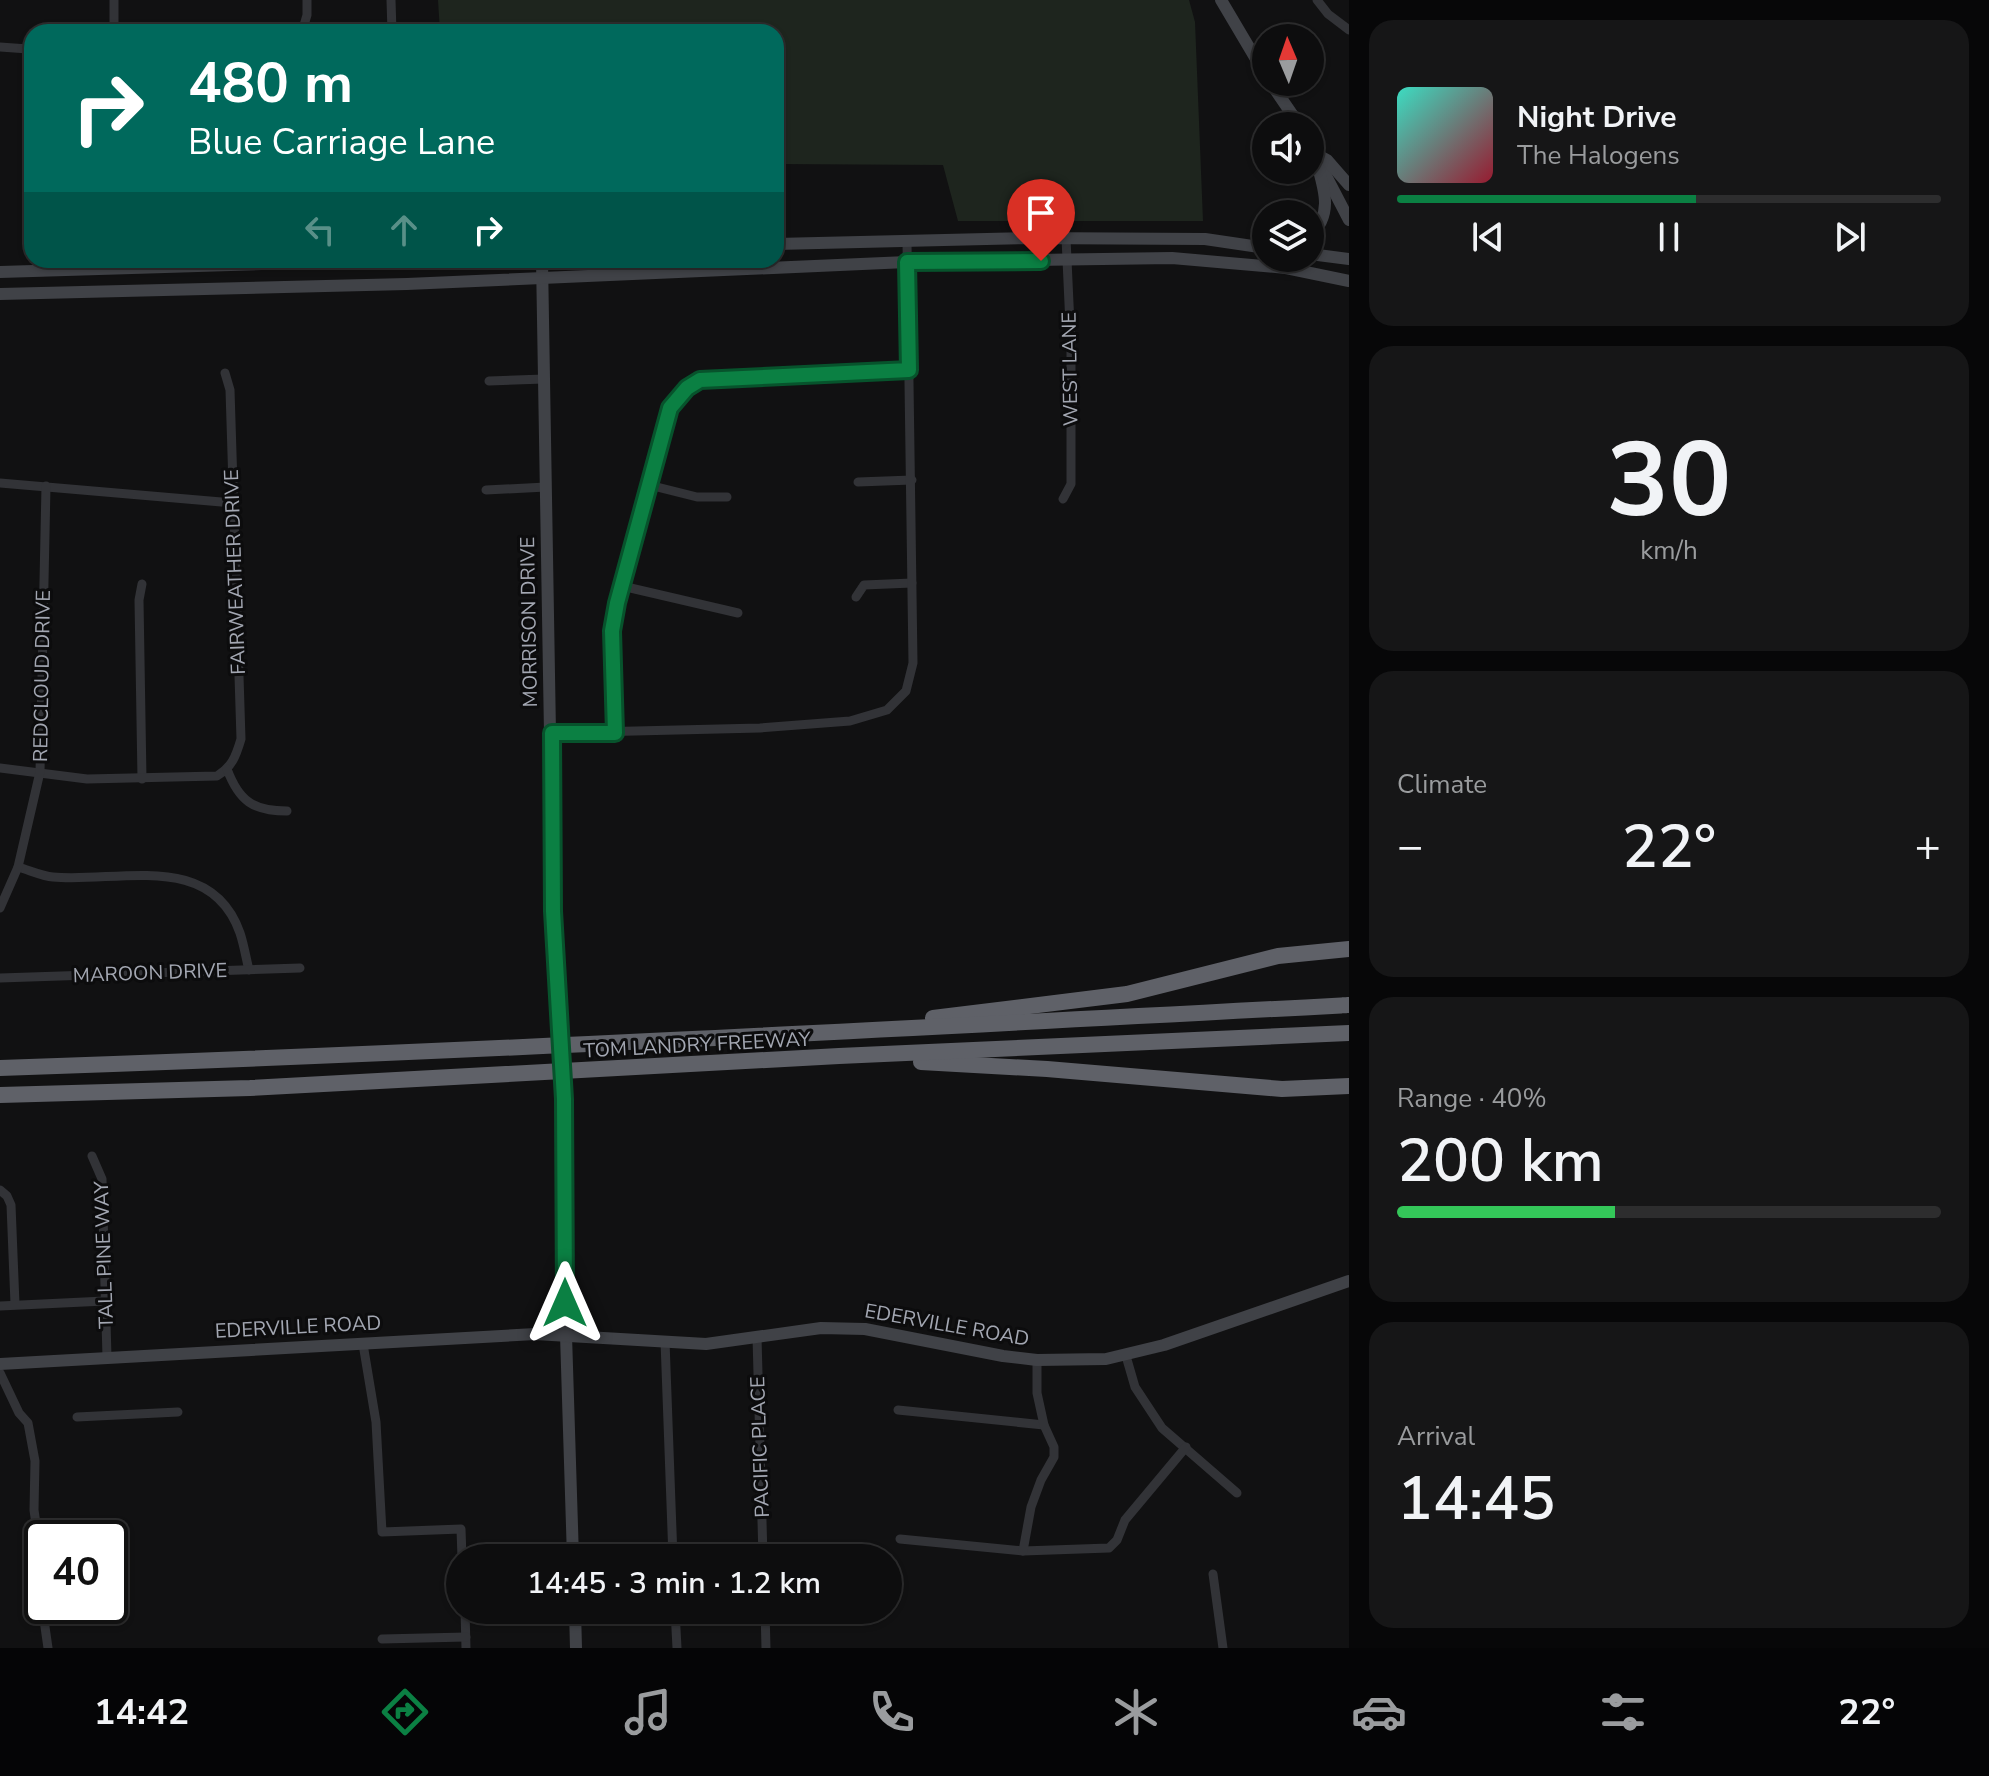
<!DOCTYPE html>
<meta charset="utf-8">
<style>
body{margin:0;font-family:"Nunito Sans",sans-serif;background:#161617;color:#f1f3f6;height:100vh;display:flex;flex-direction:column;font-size:30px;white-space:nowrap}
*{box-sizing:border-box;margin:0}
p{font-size:26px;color:#9a9c9e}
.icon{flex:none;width:44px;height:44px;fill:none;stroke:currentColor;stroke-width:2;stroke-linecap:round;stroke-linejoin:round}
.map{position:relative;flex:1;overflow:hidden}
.side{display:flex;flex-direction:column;gap:20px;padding:20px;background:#070708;width:640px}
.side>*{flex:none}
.guide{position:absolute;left:24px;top:24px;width:760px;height:244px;border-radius:24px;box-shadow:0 2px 6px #0004,0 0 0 2px #2d2d2e;background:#00695c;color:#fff;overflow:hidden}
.needle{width:52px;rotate:358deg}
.tools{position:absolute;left:1252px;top:24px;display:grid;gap:16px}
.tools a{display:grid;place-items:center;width:72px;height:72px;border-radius:50%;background:#0d0d0e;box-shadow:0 2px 6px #0004,0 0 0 2px #2d2d2e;font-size:40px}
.speed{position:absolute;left:24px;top:1520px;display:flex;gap:16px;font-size:40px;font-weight:700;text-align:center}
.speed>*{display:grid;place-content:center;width:104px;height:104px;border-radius:50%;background:#0d0d0e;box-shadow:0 2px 6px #0004,0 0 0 2px #2d2d2e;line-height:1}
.speed .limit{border:4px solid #111;border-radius:12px;background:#fff;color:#111}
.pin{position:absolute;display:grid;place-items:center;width:68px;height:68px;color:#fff;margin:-82px -34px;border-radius:50% 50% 50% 0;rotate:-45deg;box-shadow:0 0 8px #0007}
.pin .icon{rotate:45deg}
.me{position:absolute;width:88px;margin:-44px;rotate:0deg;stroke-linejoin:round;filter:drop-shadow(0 0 6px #0008)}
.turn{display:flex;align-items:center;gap:28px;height:168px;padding:0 32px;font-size:36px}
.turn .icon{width:104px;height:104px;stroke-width:2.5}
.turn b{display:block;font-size:56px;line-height:68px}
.lanes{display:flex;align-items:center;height:76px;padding:0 32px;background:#0003;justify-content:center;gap:40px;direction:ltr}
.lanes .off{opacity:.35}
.big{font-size:60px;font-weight:600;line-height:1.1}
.side .widget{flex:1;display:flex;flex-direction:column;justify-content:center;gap:12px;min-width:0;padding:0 28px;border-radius:24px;background:#161617}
.side .dial{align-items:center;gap:0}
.dial b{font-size:104px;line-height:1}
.song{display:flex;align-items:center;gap:24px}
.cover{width:96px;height:96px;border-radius:12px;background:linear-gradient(135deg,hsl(170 70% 55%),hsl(350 70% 35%))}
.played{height:8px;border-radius:4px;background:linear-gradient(90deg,#0b8043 55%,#2d2d2e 55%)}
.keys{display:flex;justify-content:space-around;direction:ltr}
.heat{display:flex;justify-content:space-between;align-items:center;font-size:44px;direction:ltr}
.charge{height:12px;border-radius:6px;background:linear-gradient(90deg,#34c759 40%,#2d2d2e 0)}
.trip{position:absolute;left:446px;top:1544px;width:456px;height:80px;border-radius:40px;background:#0d0d0e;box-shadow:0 2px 6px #0004,0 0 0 2px #2d2d2e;font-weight:600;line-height:80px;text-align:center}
.menu{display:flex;height:128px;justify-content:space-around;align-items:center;background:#050506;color:#9a9c9e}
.menu .icon{width:56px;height:56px}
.menu .selected{color:#0b8043}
.menu b{font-size:36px;color:#f1f3f6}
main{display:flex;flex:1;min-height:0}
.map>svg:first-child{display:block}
.green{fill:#1e251e}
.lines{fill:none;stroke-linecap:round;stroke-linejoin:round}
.street{stroke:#323337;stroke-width:9}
.secondary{stroke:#404247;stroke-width:12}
.highway{stroke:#5f6168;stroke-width:16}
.route-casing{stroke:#07532c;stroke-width:20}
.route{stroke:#0b8043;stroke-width:14}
.labels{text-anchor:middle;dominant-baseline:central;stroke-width:6;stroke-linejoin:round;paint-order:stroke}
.street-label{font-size:20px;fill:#a3a7b2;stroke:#0c0c0d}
</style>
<main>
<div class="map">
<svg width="1349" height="1648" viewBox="0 0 1349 1648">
<rect width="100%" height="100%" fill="#111112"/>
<!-- green -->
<path class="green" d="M438 0H1189L1195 22 1203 221H958L943 165 776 164V32H440Z"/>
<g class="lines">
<!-- street -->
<g class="street">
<path d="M114 0V32"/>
<path d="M391 0 392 32"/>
<path d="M1317 0 1328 14 1349 30"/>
<path d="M302 32 307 15V0"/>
<path d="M0 47 28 49 32 100"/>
<path d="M489 381 544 379"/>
<path d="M858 482 912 480"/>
<path d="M0 483 233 503"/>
<path d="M649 485 697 497H727"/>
<path d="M486 490 546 487"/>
<path d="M1063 499 1071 484V347L1066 238"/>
<path d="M142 584 139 600 142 779"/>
<path d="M622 586 738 613"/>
<path d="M856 597 864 585 912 583"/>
<path d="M552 733 760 728 850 721 887 710 906 691 913 663 907 242"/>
<path d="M615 733 612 631 617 603 670 408 687 388 700 380 746 376 909 370"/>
<path d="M0 768 87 779 217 776C232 767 236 756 241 739L230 390 225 373"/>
<path d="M227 769C239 801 253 811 287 811"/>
<path d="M18 867C29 870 42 876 53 877 118 883 211 850 240 933 244 945 246 958 249 970"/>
<path d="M0 908 18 867 40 772 46 486"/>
<path d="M0 978 300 968"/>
<path d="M92 1156 102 1179 107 1357"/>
<path d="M0 1190 7 1196 11 1205 15 1304"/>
<path d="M0 1306 105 1301"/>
<path d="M757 1337 763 1558"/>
<path d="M665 1341 673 1558"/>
<path d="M363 1344 376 1422 382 1532 461 1529 462 1558"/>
<path d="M1126 1356 1135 1387 1162 1428 1237 1493"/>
<path d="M0 1373 19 1413 28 1423 35 1461 34 1510 41 1559 42 1603"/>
<path d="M898 1410 1044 1425"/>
<path d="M77 1417 178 1412"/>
<path d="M900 1539 1023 1551 1109 1548 1117 1540 1125 1520 1186 1447"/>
<path d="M1023 1551 1031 1507 1041 1480 1054 1457V1447L1044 1425 1037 1393V1360"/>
<path d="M1213 1574 1223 1648"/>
<path d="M42 1606 48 1648"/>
<path d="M465 1610 466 1648"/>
<path d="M675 1610 677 1648"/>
<path d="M765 1610 766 1648"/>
<path d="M382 1639 466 1637"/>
</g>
<!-- secondary -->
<g class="secondary">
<path d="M1221 0 1266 76"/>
<path d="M1270 82 1300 126"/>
<path d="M1310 145 1349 220"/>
<path d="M1314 153 1327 160 1349 185"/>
<path d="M1310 236C1336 212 1322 184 1314 153"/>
<path d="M776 244 1025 238 1205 239 1266 248"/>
<path d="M1310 254 1349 259"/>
<path d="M542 260 553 911 564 1099 565 1303 573 1558"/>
<path d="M0 272 393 260"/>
<path d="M0 294 407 284 907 262 1172 258 1286 268 1349 281"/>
<path d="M0 1364 535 1334 706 1344 821 1328 865 1329 1003 1356 1037 1360 1106 1359 1164 1345 1349 1281"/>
<path d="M575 1610 576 1648"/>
</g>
<!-- highway -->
<g class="highway">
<path d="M933 1018 1127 994 1278 956 1349 949"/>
<path d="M921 1062 1047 1069 1282 1089 1349 1086"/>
<path d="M0 1068C450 1053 899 1029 1349 1005"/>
<path d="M0 1095 250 1088 839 1056 1349 1033"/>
</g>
</g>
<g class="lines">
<defs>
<path id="route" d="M565 1303 564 1099 553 911 552 733H615L612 631 617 603 670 408 687 388 700 380 909 370 907 262 1041 261"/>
</defs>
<!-- route casing -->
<use href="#route" class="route-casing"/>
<!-- route -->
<use href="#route" class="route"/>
</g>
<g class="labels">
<!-- street labels -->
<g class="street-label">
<text transform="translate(1070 369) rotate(-91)">WEST LANE</text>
<text transform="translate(235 572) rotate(-92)">FAIRWEATHER DRIVE</text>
<text transform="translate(529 622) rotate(-91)">MORRISON DRIVE</text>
<text transform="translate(42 676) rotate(-89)">REDCLOUD DRIVE</text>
<text transform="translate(150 973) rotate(-2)">MAROON DRIVE</text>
<text transform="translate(697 1045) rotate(-3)">TOM LANDRY FREEWAY</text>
<text transform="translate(104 1255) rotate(-92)">TALL PINE WAY</text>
<text transform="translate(947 1325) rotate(10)">EDERVILLE ROAD</text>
<text transform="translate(298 1327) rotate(-3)">EDERVILLE ROAD</text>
<text transform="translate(760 1447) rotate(-92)">PACIFIC PLACE</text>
</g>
</g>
</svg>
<div class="tools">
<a><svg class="needle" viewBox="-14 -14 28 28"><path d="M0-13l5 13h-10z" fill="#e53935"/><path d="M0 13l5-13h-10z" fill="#9a9c9e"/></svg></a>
<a><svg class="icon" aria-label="sound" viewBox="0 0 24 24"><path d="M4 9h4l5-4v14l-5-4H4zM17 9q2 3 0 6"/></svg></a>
<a><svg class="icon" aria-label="layers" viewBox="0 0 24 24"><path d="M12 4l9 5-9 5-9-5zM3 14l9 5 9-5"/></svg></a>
</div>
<div class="speed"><div class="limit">40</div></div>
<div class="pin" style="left:1041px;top:261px;background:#d93025"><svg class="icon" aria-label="arrive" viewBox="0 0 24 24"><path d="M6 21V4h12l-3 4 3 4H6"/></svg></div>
<svg class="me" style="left:565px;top:1303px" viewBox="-20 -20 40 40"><path d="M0-17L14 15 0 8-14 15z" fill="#0b8043" stroke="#fff" stroke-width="4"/></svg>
<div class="trip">14:45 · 3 min · 1.2 km</div>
<div class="guide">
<div class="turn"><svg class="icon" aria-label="right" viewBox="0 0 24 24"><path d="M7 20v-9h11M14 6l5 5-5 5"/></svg><div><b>480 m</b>Blue Carriage Lane</div></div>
<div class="lanes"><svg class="icon off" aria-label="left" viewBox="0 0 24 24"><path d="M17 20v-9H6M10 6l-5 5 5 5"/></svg><svg class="icon off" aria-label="ahead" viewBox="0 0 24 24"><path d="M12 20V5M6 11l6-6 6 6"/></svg><svg class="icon" aria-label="right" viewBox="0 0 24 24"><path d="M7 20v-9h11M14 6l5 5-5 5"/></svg></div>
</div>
</div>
<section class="side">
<div class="widget">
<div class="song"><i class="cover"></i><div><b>Night Drive</b><p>The Halogens</p></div></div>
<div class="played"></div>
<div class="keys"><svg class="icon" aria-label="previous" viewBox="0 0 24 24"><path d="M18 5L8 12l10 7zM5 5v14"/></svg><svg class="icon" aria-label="pause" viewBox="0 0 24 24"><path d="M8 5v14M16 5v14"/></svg><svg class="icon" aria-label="next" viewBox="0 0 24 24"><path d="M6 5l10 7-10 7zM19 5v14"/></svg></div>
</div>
<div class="widget dial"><b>30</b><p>km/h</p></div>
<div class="widget"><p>Climate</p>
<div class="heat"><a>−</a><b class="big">22°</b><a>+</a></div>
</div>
<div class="widget"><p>Range · 40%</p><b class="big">200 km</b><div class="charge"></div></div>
<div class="widget"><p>Arrival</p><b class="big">14:45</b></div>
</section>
</main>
<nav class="menu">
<b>14:42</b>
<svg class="icon selected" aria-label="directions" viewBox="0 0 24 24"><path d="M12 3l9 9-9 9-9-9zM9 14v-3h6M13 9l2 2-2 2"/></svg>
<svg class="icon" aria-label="music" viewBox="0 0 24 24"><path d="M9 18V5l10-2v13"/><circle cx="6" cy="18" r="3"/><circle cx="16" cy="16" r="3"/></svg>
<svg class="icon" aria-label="phone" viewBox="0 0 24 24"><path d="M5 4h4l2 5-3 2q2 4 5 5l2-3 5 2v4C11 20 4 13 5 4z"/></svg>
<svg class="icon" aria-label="climate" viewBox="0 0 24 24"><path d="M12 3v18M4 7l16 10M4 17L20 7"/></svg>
<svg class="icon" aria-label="car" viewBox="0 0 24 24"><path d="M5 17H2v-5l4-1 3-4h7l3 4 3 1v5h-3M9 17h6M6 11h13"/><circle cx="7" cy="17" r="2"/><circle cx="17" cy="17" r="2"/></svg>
<svg class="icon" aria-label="filters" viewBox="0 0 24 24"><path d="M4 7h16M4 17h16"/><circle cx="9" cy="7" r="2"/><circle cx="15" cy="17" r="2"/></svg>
<b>22°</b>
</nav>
